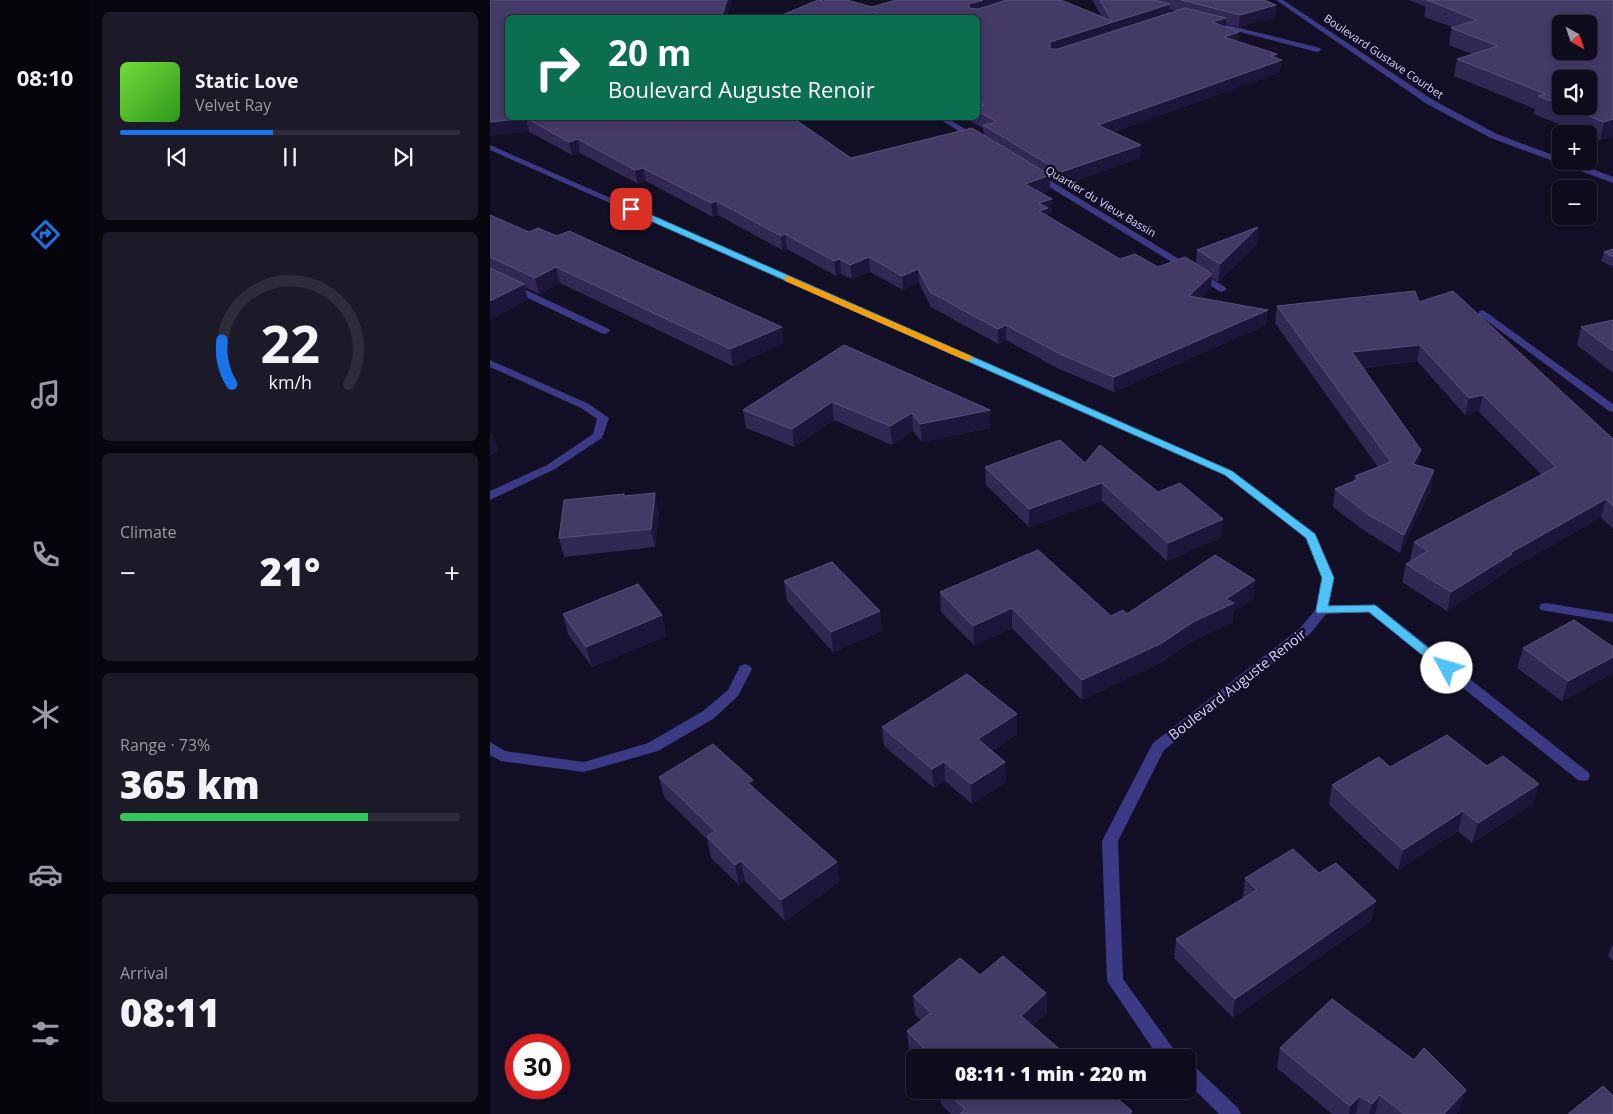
<!DOCTYPE html>
<meta charset="utf-8">
<style>
body{margin:0;font-family:"Open Sans",sans-serif;background:#1c1929;color:#f1f3f6;height:100vh;display:flex;flex-direction:column;font-size:19px;white-space:nowrap}
*{box-sizing:border-box;margin:0}
p{font-size:16px;color:#9b9ba3}
.icon{flex:none;width:28px;height:28px;fill:none;stroke:currentColor;stroke-width:2;stroke-linecap:round;stroke-linejoin:round}
.map{position:relative;flex:1;overflow:hidden}
.sheet{display:flex;flex-direction:column;gap:12px;padding:12px;background:#08060f;width:400px}
.sheet>*{flex:none}
.top-card{position:absolute;left:15px;top:15px;width:475px;height:105px;border-radius:8px;box-shadow:0 2px 8px #0003,0 0 0 1px #2e2b3b;background:#0b6e4f;color:#fff;overflow:hidden}
.needle{width:32px;rotate:140deg}
.buttons{position:absolute;left:1062px;top:15px;display:grid;gap:10px}
.buttons a{display:grid;place-items:center;width:45px;height:45px;border-radius:8px;background:#0e0b1c;box-shadow:0 2px 8px #0003,0 0 0 1px #2e2b3b;font-size:25px}
.speed{position:absolute;left:15px;top:1034px;display:flex;gap:10px;font-size:25px;font-weight:700;text-align:center}
.speed>*{display:grid;place-content:center;width:65px;height:65px;border-radius:50%;background:#0e0b1c;box-shadow:0 2px 8px #0003,0 0 0 1px #2e2b3b;line-height:1}
.speed .limit{border:8px solid #d22;background:#fff;color:#111}
.pin{position:absolute;display:grid;place-items:center;width:42px;height:42px;color:#fff;margin:-21px;border-radius:10px;box-shadow:0 2px 8px #0006}
.me{position:absolute;width:55px;margin:-28px;rotate:309deg;stroke-linejoin:round;filter:drop-shadow(0 0 4px #0008)}
.turn{display:flex;align-items:center;gap:18px;height:105px;padding:0 20px;font-size:22px}
.turn .icon{width:65px;height:65px;stroke-width:2.5}
.turn b{display:block;font-size:35px;line-height:42px}
.big{font-size:38px;font-weight:800;line-height:1.1}
.sheet .card{flex:1;display:flex;flex-direction:column;justify-content:center;gap:8px;min-width:0;padding:0 18px;border-radius:8px;background:#1c1929}
.sheet .dial{align-items:center;gap:0}
.dial svg{height:130px;overflow:visible;fill:none;stroke:#2e2b3b;stroke-width:7;stroke-linecap:round;text-anchor:middle}
.dial text{fill:#f1f3f6;stroke:none}
.song{display:flex;align-items:center;gap:15px}
.cover{width:60px;height:60px;border-radius:8px;background:linear-gradient(135deg,hsl(100 70% 55%),hsl(110 70% 35%))}
.played{height:5px;border-radius:2px;background:linear-gradient(90deg,#1a73e8 45%,#2e2b3b 45%)}
.keys{display:flex;justify-content:space-around;direction:ltr}
.heat{display:flex;justify-content:space-between;align-items:center;font-size:28px;direction:ltr}
.charge{height:8px;border-radius:4px;background:linear-gradient(90deg,#34c759 73%,#2e2b3b 0)}
.trip{position:absolute;left:416px;top:1049px;width:290px;height:50px;border-radius:8px;background:#0e0b1c;box-shadow:0 2px 8px #0003,0 0 0 1px #2e2b3b;font-weight:800;line-height:50px;text-align:center}
main{display:flex;flex:1;min-height:0}
.tab-bar{display:flex;flex-direction:column;width:90px;justify-content:space-around;align-items:center;background:#06040b;color:#9b9ba3}
.tab-bar .icon{width:35px;height:35px}
.tab-bar .on{color:#1a73e8}
.tab-bar b{font-size:22px;color:#f1f3f6}
.map>svg:first-child{display:block}
.lines{fill:none;stroke-linecap:round;stroke-linejoin:round}
.minor{fill:#3d3a85;fill-rule:evenodd}
.wall{fill:#312854;fill-rule:evenodd}
.shaded-wall{fill:#1d163a}
.building{fill:#433a66;stroke:#5a527e;fill-rule:evenodd}
.route{fill:#4fc3f7;stroke:#337fa1}
.slow{fill:#f59e0b}
.labels{text-anchor:middle;dominant-baseline:central;stroke-width:5;stroke-linejoin:round;paint-order:stroke}
.far-street-label{font-size:11px;fill:#d9d4ff;stroke:#130f26}
.street-label{font-size:14px;fill:#d9d4ff;stroke:#130f26}
</style>
<main>
<nav class="tab-bar">
<b>08:10</b>
<svg class="icon on" aria-label="directions" viewBox="0 0 24 24"><path d="M12 3l9 9-9 9-9-9zM9 14v-3h6M13 9l2 2-2 2"/></svg>
<svg class="icon" aria-label="music" viewBox="0 0 24 24"><path d="M9 18V5l10-2v13"/><circle cx="6" cy="18" r="3"/><circle cx="16" cy="16" r="3"/></svg>
<svg class="icon" aria-label="phone" viewBox="0 0 24 24"><path d="M5 4h4l2 5-3 2q2 4 5 5l2-3 5 2v4C11 20 4 13 5 4z"/></svg>
<svg class="icon" aria-label="climate" viewBox="0 0 24 24"><path d="M12 3v18M4 7l16 10M4 17L20 7"/></svg>
<svg class="icon" aria-label="car" viewBox="0 0 24 24"><path d="M5 17H2v-5l4-1 3-4h7l3 4 3 1v5h-3M9 17h6M6 11h13"/><circle cx="7" cy="17" r="2"/><circle cx="17" cy="17" r="2"/></svg>
<svg class="icon" aria-label="filters" viewBox="0 0 24 24"><path d="M4 7h16M4 17h16"/><circle cx="9" cy="7" r="2"/><circle cx="15" cy="17" r="2"/></svg>
</nav>
<section class="sheet">
<div class="card">
<div class="song"><i class="cover"></i><div><b>Static Love</b><p>Velvet Ray</p></div></div>
<div class="played"></div>
<div class="keys"><svg class="icon" aria-label="previous" viewBox="0 0 24 24"><path d="M18 5L8 12l10 7zM5 5v14"/></svg><svg class="icon" aria-label="pause" viewBox="0 0 24 24"><path d="M8 5v14M16 5v14"/></svg><svg class="icon" aria-label="next" viewBox="0 0 24 24"><path d="M6 5l10 7-10 7zM19 5v14"/></svg></div>
</div>
<div class="card dial"><svg viewBox="0 0 100 80">
<path d="M14 69A42 42 0 1 1 86 69"/>
<path d="M14 69A42 42 0 0 1 8 42" stroke="#1a73e8"/>
<text x="50" y="56" font-size="32" font-weight="700">22</text>
<text x="50" y="72" font-size="11">km/h</text>
</svg></div>
<div class="card"><p>Climate</p>
<div class="heat"><a>−</a><b class="big">21°</b><a>+</a></div>
</div>
<div class="card"><p>Range · 73%</p><b class="big">365 km</b><div class="charge"></div></div>
<div class="card"><p>Arrival</p><b class="big">08:11</b></div>
</section>
<div class="map">
<svg width="1123" height="1114" viewBox="0 0 1123 1114">
<rect width="100%" height="100%" fill="#130f26"/>
<g class="lines">
<!-- minor -->
<g class="minor">
<path d="M786 0H793L943 100 1007 134 1071 158V161H1081L1123 177V183L1001 138 937 104Z"/>
<path d="M721 21 830 48 831 50 827 52 719 24V22Z"/>
<path d="M448 118H457L490 138 483 140Z"/>
<path d="M0 145 742 471 825 533 844 578 839 605H886L1098 772 1100 776 1098 780 1093 781 1088 780 878 612 836 614 820 634 674 750 628 841 633 979 690 1058H669L617 981 612 841 663 743 810 628 826 609 832 578 816 538 734 475 0 150Z"/>
<path d="M546 172 735 287 737 289 732 292 729 291 543 177V173Z"/>
<path d="M0 273 119 329 120 331 115 334 111 333 0 280Z"/>
<path d="M993 310 1123 404V412L1119 411 989 315V311Z"/>
<path d="M0 360 99 404 119 418 112 438 65 469 0 500V491L57 465 103 434 107 419 91 408 0 367Z"/>
<path d="M1056 603 1123 614V622L1051 610 1049 607 1051 604Z"/>
<path d="M255 664 260 666 262 669 248 696 223 719 168 751 94 772 11 761 0 755V742L15 751 94 762 158 743 213 711 238 690 250 666Z"/>
<path d="M698 1064 704 1066 748 1108 751 1114H729L698 1083Z"/>
</g>
</g>
<!-- wall -->
<g class="wall">
<path d="M0 0H242L236 18H18L303 118 361 158 494 135 493 128 482 122V118H488V18H285L334 1 382 7 612 17 602 0H774L786 5 785 17 749 27 736 24V27L748 42 787 54 786 58 790 72 624 132 651 145 650 158 571 186 560 179V189L551 193 562 213 558 214V217L630 259 668 267 706 263 707 250 768 227 767 244 728 282 722 278 721 288 711 298 776 325 624 392 569 369 516 340 508 344 441 307 429 283 413 290 380 272 362 279 351 274 346 276 297 249 292 250 228 215 223 217 156 181 148 184 90 153 82 155 39 132ZM680 9 686 11 680 13Z"/>
<path d="M919 0H1123V136L1110 140 1099 136V134H1093L1044 114 1045 109 964 76 967 59 982 54 959 45 962 27 934 17 936 7ZM1071 79 1099 106H1071Z"/>
<path d="M0 215 294 343 243 366 70 283 49 294 35 287 38 300 0 320Z"/>
<path d="M1123 249V267L1111 261 1114 252Z"/>
<path d="M929 302 1123 439V529L1111 517 1018 570 1017 572 957 611 912 582 916 564 922 561 920 560 924 542 1052 475 989 412 975 415 927 361 873 368 928 465 944 470 941 488 910 553 876 532 843 507 845 489 864 481 865 476 888 467 785 323 787 306Z"/>
<path d="M1123 320V373L1087 345 1091 327Z"/>
<path d="M354 345 500 428 432 442 423 431 402 445 344 420 304 447 256 428 253 410Z"/>
<path d="M595 463 668 492 732 537 677 561 612 501 539 527 496 485 495 467Z"/>
<path d="M134 496 169 511 165 547 74 557 69 538Z"/>
<path d="M765 580 763 599 743 612 742 623 701 642 670 663 592 700 522 628 484 645 451 612 450 592 621 616 637 614Z"/>
<path d="M294 581 390 611 392 631 343 652 297 601Z"/>
<path d="M73 614 172 615 176 636 102 667 78 634Z"/>
<path d="M1123 647V673L1072 701 1027 668 1033 648Z"/>
<path d="M527 714V734L502 751 515 762 516 782 482 804 455 781 444 788 394 746 392 727Z"/>
<path d="M997 766 1049 784 1043 804 982 843 968 831 908 870 839 805 842 785 900 767Z"/>
<path d="M169 777 264 788 347 862 349 882 295 921 255 881 249 885 221 858 217 839 174 797Z"/>
<path d="M755 878 882 920 743 1018 684 958 686 939 754 898 753 897Z"/>
<path d="M1123 943V961L1118 956Z"/>
<path d="M490 975 556 993 557 1013 542 1025 580 1058H426L419 1050 417 1031 431 1020 425 1015 423 996Z"/>
<path d="M790 1048 969 1110 966 1114H842L787 1068Z"/>
<path d="M450 1090H617L642 1111V1114H461L451 1104Z"/>
</g>
<!-- shaded-wall -->
<g class="shaded-wall">
<path d="M237 0H242L236 18H231Z"/>
<path d="M493 0H533L479 16V4Z"/>
<path d="M680 4 679 16 560 61V42Z"/>
<path d="M786 5 785 17 749 27 750 15Z"/>
<path d="M383 12V18H378Z"/>
<path d="M736 18V31L722 22Z"/>
<path d="M749 32 748 44 734 37Z"/>
<path d="M787 54 786 62 792 60 790 72 608 138V125Z"/>
<path d="M36 118 39 132 0 136V122Z"/>
<path d="M1123 119V136L1110 140 1114 122Z"/>
<path d="M88 139 90 153 82 155 79 142Z"/>
<path d="M651 145 650 158 571 186V172Z"/>
<path d="M153 168 156 181 148 184 145 170Z"/>
<path d="M560 175V189L535 198V184Z"/>
<path d="M562 199V213L558 214V222L549 226 548 203Z"/>
<path d="M226 201 228 215 223 217 221 203Z"/>
<path d="M768 227 767 244 728 282 730 264Z"/>
<path d="M295 234 297 249 292 250 291 236Z"/>
<path d="M379 257 380 272 362 279 360 265Z"/>
<path d="M350 259 351 274 346 276 344 261Z"/>
<path d="M66 267 70 283 49 294 45 278Z"/>
<path d="M428 269 429 283 413 290 412 276Z"/>
<path d="M722 274 721 288 698 311 699 296Z"/>
<path d="M34 284 38 300 0 320V301Z"/>
<path d="M778 310 776 325 624 392V377Z"/>
<path d="M516 325V340L508 344V329Z"/>
<path d="M292 327 294 343 243 366 240 349Z"/>
<path d="M930 345 927 361 859 369 862 352Z"/>
<path d="M993 395 989 412 975 415 979 398Z"/>
<path d="M342 402 344 420 304 447 302 429Z"/>
<path d="M500 410V428L432 442 430 424Z"/>
<path d="M422 413 423 431 402 445 400 426Z"/>
<path d="M3 433 8 451 0 456V434Z"/>
<path d="M931 450 928 467 923 464Z"/>
<path d="M944 470 941 488 910 553 914 535Z"/>
<path d="M612 483V501L539 527V509Z"/>
<path d="M165 493 169 511 165 547 161 529Z"/>
<path d="M1116 499 1111 517 1018 570 1017 572 957 611 961 592 1020 553Z"/>
<path d="M733 519 732 537 677 561 678 543Z"/>
<path d="M765 580 763 599 743 612 742 623 701 642 670 663 592 700V680L736 599Z"/>
<path d="M522 608V628L484 645 483 626Z"/>
<path d="M390 611 392 631 343 652 341 632Z"/>
<path d="M172 615 176 636 102 667 96 647Z"/>
<path d="M1123 657V673L1072 701 1078 681Z"/>
<path d="M527 714V734L489 759 488 739Z"/>
<path d="M454 762 455 781 444 788 442 769Z"/>
<path d="M515 762 516 782 482 804 481 784Z"/>
<path d="M263 780 266 801 258 783Z"/>
<path d="M1049 784 1043 804 982 843 988 823Z"/>
<path d="M973 811 968 831 908 870 913 850Z"/>
<path d="M251 861 255 881 249 885 245 865Z"/>
<path d="M347 862 349 882 295 921 291 900Z"/>
<path d="M886 901 882 920 743 1018 745 999Z"/>
<path d="M556 993 557 1013 532 1035 531 1016Z"/>
<path d="M976 1090 969 1110 966 1114H954Z"/>
<path d="M890 1095 885 1114H879L882 1104Z"/>
<path d="M870 1096 866 1114H859L860 1106Z"/>
</g>
<!-- building -->
<g class="building">
<path d="M0 0H237L231 18H18V118H303L361 158 482 128 560 175 535 184 562 199 548 203 558 208 549 211 630 259 645 254 668 267 695 257 722 274 699 296 778 310 624 377 570 354 516 325 508 329 480 314 440 292 428 269 412 276 379 257 360 265 350 259 344 261 295 234 291 236 226 201 221 203 153 168 145 170 88 139 79 142 36 118 0 122Z"/>
<path d="M328 0 334 1 337 0H357L382 7 406 0H493L479 4V8L488 9 517 0H571L622 21 610 0H664L680 4 560 42V49H568L695 8 736 18 722 22 749 32 734 37 787 54 781 56 792 60 608 125 651 145 571 172 493 125 507 122 488 111V107L494 105 488 102V18H394L383 12 378 18H285Z"/>
<path d="M691 0H774L786 5 750 15Z"/>
<path d="M937 0H1123V119L1114 122 1075 106H1099V79H1071V105L1048 96 1056 94 967 59 1008 46 961 28 987 20ZM1071 24H1099V51H1071Z"/>
<path d="M0 215 39 232 48 228 67 236 79 231 292 327 240 349 66 267 45 278 0 257Z"/>
<path d="M768 227 730 264 707 250Z"/>
<path d="M1123 249V257L1114 252Z"/>
<path d="M0 268 34 284 0 301Z"/>
<path d="M925 291 929 302 963 291 1123 439V506L1116 499 1020 553 1022 554 961 592 916 564 938 551 924 542 1066 467 993 395 979 398 930 345 862 352 931 450 923 464 944 470 914 535 879 515 845 489 869 479 865 476 901 462 787 306Z"/>
<path d="M1123 320V351L1091 327Z"/>
<path d="M354 345 500 410 430 424 422 413 400 426 342 402 302 429 253 410Z"/>
<path d="M570 440 595 463 610 445 668 492 690 483 733 519 678 543 612 483 539 509 495 467Z"/>
<path d="M165 493 161 529 69 538 74 500 134 494V496Z"/>
<path d="M548 550 621 616 633 610 637 614 725 555 765 580 736 599 744 603 703 622 672 643 592 680 522 608 483 626 450 592Z"/>
<path d="M342 562 390 611 341 632 294 581Z"/>
<path d="M148 584 172 615 96 647 73 614Z"/>
<path d="M1084 620 1123 647V657L1078 681 1033 648Z"/>
<path d="M477 674 527 714 488 739 515 762 481 784 454 762 442 769 392 727Z"/>
<path d="M957 735 997 766 1013 756 1049 784 988 823 973 811 913 850 842 785 889 757 900 767Z"/>
<path d="M223 744 263 780 258 783 347 862 291 900 251 861 245 865 217 837 225 831 169 777Z"/>
<path d="M803 849 829 873 846 863 886 901 745 999 686 939 767 890 755 878Z"/>
<path d="M513 956 556 993 531 1016 580 1058H444L417 1031 441 1013 423 996 470 958 490 975Z"/>
<path d="M842 999 924 1060 934 1048 976 1090 954 1114H914L890 1095 882 1104 870 1096 860 1106 790 1048Z"/>
<path d="M1113 1086 1123 1096V1114H1078Z"/>
<path d="M454 1090H617L642 1111 639 1114H470L475 1109Z"/>
</g>
<!-- route -->
<path class="route" d="M141 206 742 471 825 534 844 578 838 606 885 605 963 668 961 671H952L879 612 827 613 826 610 832 578 816 538 735 475 138 211V207Z"/>
<!-- slow -->
<path class="slow" d="M298 276 481 356 483 358 478 361 475 360 295 281V277Z"/>
<g class="labels">
<!-- far-street labels -->
<g class="far-street-label">
<text transform="translate(894 56) rotate(34)">Boulevard Gustave Courbet</text>
<text transform="translate(611 201) rotate(31)">Quartier du Vieux Bassin</text>
</g>
<!-- street labels -->
<g class="street-label">
<text transform="translate(747 684) rotate(-38)">Boulevard Auguste Renoir</text>
</g>
</g>
</svg>
<div class="buttons">
<a><svg class="needle" viewBox="-14 -14 28 28"><path d="M0-13l5 13h-10z" fill="#e53935"/><path d="M0 13l5-13h-10z" fill="#9b9ba3"/></svg></a>
<a><svg class="icon" aria-label="sound" viewBox="0 0 24 24"><path d="M4 9h4l5-4v14l-5-4H4zM17 9q2 3 0 6"/></svg></a>
<a>+</a>
<a>−</a>
</div>
<div class="speed"><div class="limit">30</div></div>
<div class="pin" style="left:141px;top:209px;background:#d93025"><svg class="icon" aria-label="arrive" viewBox="0 0 24 24"><path d="M6 21V4h12l-3 4 3 4H6"/></svg></div>
<svg class="me" style="left:957px;top:668px" viewBox="-20 -20 40 40"><circle r="19" fill="#fff"/><path d="M0-13L10 11 0 6-10 11z" fill="#4fc3f7"/></svg>
<div class="trip">08:11 · 1 min · 220 m</div>
<div class="top-card">
<div class="turn"><svg class="icon" aria-label="right" viewBox="0 0 24 24"><path d="M7 20v-9h11M14 6l5 5-5 5"/></svg><div><b>20 m</b>Boulevard Auguste Renoir</div></div>
</div>
</div>
</main>
